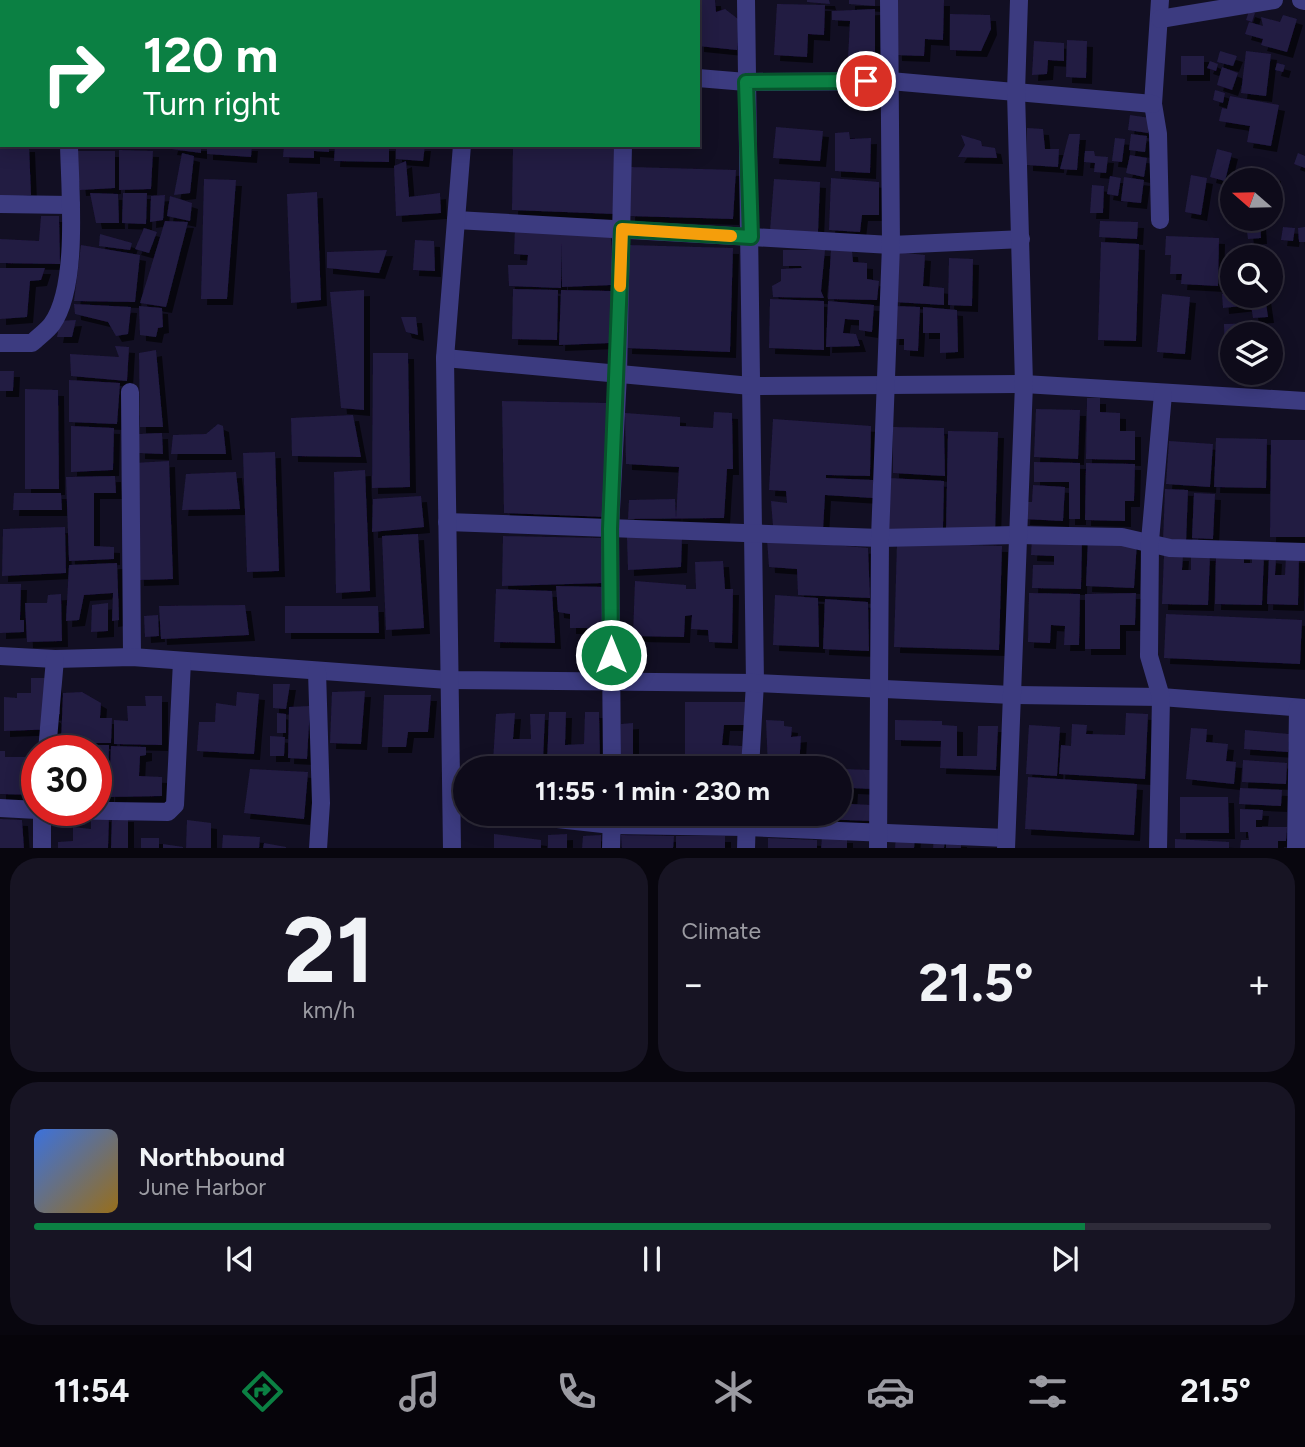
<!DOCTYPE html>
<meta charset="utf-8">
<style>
body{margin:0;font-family:Figtree,sans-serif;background:#171423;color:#f1f3f6;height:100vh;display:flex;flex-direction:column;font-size:26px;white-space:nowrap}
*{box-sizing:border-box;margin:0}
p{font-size:23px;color:#9b9ba2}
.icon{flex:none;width:38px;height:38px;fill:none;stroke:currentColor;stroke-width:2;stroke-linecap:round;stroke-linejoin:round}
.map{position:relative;height:848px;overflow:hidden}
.drawer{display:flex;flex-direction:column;gap:10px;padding:10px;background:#08060e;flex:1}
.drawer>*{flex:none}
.banner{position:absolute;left:0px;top:0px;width:700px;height:147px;box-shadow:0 4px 18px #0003,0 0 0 2px #2e2b39;background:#0b8043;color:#fff;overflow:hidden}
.needle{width:46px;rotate:290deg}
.buttons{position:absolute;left:1220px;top:168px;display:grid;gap:14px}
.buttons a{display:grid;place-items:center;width:63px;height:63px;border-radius:50%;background:#0e0b1a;box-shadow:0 4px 18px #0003,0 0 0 2px #2e2b39;font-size:35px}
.speed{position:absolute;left:21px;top:735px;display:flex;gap:14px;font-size:35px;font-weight:700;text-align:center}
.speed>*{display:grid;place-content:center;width:91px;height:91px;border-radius:50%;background:#0e0b1a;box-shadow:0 4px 18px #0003,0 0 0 2px #2e2b39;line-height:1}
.speed .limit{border:10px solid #d22;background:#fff;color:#111}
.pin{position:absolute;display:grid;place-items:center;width:60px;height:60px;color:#fff;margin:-30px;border:4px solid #fff;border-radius:50%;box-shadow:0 2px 7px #0007}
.me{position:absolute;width:77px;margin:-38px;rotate:0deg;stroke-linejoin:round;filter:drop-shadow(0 0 5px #0008)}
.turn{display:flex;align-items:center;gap:24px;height:147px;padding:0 28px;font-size:32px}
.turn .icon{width:91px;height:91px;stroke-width:2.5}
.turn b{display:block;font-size:49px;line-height:60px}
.big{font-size:52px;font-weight:700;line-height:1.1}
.drawer .card{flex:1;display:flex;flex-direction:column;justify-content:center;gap:10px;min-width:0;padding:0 24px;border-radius:28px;background:#171423}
.drawer .dial{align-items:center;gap:0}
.dial b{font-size:91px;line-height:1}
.song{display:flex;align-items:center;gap:21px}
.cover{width:84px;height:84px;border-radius:10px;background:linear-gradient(135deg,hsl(220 70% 55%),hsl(40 70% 35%))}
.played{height:7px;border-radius:4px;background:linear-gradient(90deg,#0b8043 85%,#2e2b39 85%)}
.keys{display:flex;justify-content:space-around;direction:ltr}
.heat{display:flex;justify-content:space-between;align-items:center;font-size:38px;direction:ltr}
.drawer .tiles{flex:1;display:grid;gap:10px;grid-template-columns:1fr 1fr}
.card:last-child{grid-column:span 2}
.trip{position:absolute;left:453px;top:756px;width:399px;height:70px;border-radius:35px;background:#0e0b1a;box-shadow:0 4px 18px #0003,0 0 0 2px #2e2b39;font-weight:700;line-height:70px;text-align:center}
.tabs{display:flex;height:112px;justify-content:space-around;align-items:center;background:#06040a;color:#9b9ba2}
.tabs .icon{width:49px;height:49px}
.tabs .current{color:#0b8043}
.tabs b{font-size:32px;color:#f1f3f6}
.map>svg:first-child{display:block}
.building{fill:#221b43;filter:url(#shadow)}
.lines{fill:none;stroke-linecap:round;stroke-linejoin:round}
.street{stroke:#3c3b80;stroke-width:18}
.route-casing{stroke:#07532c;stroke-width:18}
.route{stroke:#0b8043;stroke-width:12}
.slow{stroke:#f59e0b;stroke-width:12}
</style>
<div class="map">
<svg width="1305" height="849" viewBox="0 0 1305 849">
<defs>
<filter id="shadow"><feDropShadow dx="6" dy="6" stdDeviation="0" flood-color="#0009"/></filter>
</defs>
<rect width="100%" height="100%" fill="#120f23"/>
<!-- building -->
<g class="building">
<path d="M698 0H715L716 12 725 9 738 19 737 50 698 46Z"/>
<path d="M807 0H829L830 4 807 2Z"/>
<path d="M849 0H875V6L849 4Z"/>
<path d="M894 0H944L943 40 925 39 924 56 896 55Z"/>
<path d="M777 4 825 5 824 35 808 34 807 57 774 55Z"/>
<path d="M875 9V60L848 58 850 21 832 20V11Z"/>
<path d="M1249 11 1255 13 1252 22 1246 20Z"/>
<path d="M950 14 990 15 991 29 981 51 950 50Z"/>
<path d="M1283 15 1297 19 1287 52 1261 45 1263 39 1245 34 1249 22 1263 26 1261 17 1280 22Z"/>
<path d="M1067 40 1087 41 1086 78 1066 77Z"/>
<path d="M1034 41 1064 43V61L1048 60 1047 74 1032 75Z"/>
<path d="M1220 51 1237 56 1233 66 1217 62Z"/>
<path d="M1246 51 1271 54 1266 96 1241 93Z"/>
<rect x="1181" y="56" width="23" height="19"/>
<path d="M1210 61 1218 64 1216 71 1207 68Z"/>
<path d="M1277 63 1285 65 1283 72 1275 70Z"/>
<path d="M1222 67 1238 73 1232 90 1217 85Z"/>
<path d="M1215 90 1225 93 1223 103 1213 100Z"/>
<path d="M1230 96 1279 105 1271 146 1247 142 1250 126 1219 121 1222 108 1227 109Z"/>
<path d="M1130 115 1150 118 1148 133 1128 130Z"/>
<path d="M776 127 823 131 820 161 773 158Z"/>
<path d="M1027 128 1043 129 1045 149H1059L1058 167 1027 165Z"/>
<path d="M849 132 850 139 871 138 870 173 835 171V133Z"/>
<path d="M1069 134H1080L1077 170 1060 169Z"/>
<path d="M1131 134 1147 136 1145 152 1129 150Z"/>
<path d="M961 135 981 141 982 146 995 148 997 158 958 157 965 145Z"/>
<path d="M1115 138 1125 139 1122 162 1112 161Z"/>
<path d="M172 145H201V153L171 149Z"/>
<path d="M207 145H252L251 157 207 154Z"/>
<path d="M284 145H329V152L314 151V158L283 157Z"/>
<path d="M335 145H389V162L334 161Z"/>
<path d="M396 145H425L423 161 396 159Z"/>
<path d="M513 145H618L615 214 512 210Z"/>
<path d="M0 146H29L31 195 0 196Z"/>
<path d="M1217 149 1232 153 1225 181 1210 177Z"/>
<path d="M119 150 153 151 151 189 119 190Z"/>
<path d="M76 151H115V188L80 190Z"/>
<path d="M1085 151H1094L1095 156 1108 157 1106 173 1094 172 1095 163 1084 162Z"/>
<path d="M182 153 194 156 190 193 174 195Z"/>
<path d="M1298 153 1305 156V168L1294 164Z"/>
<path d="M1130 155 1147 158 1144 177 1126 173Z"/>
<path d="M406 161 409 197 440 193 441 213 396 216 394 166Z"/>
<path d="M630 167 736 170 733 219 629 216Z"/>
<path d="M1254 171 1275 175 1272 192 1270 180H1252Z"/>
<path d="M1191 175 1207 178 1201 215 1185 212Z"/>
<path d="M1110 176 1121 178 1118 196 1107 194Z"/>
<path d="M1124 177 1144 180 1141 203 1121 201Z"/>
<path d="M831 178 879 182V215H862L860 232 829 230Z"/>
<path d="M204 179 236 180 227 299H201Z"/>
<path d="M774 179 820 182 818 232 770 231Z"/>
<path d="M1092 185 1104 186 1103 213H1090Z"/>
<path d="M317 192 321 300 291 303 287 194Z"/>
<path d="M90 193 118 194 119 223H96Z"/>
<path d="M123 193H147L146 224 122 223Z"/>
<path d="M165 195 163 220 150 222 151 196Z"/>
<path d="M170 196 192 203 190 221 167 216Z"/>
<path d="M41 216H59L60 264 0 263V239L39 241Z"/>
<path d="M165 221 188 222 166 307 140 303Z"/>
<path d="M1100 221 1138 222 1137 239 1099 237Z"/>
<path d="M1260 222 1261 238 1248 239 1246 223Z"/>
<path d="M1283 227 1295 228 1293 241 1281 240Z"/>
<path d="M1305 227V242H1299L1298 228Z"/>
<path d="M144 228 157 232 149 253 135 249Z"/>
<path d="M515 229 611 233 612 285 562 287V241L561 288 509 286 508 265H527L528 255 514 254Z"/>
<path d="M100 234 132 243 130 250 99 246Z"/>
<path d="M1166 236 1219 238 1218 286 1181 284 1182 274H1170L1171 255H1165Z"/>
<path d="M415 240 434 241 435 271 413 270Z"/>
<path d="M1101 242 1139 244 1136 341 1098 340Z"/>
<path d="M81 245 140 255 135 302 74 301Z"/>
<path d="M628 245 733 248 730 352 626 348Z"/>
<path d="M387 250 379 273 327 268V252Z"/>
<path d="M783 250H825L821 291 824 298 773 297 772 286 781 281V269L802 268 801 266H783Z"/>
<path d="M831 250 852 251 853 262 867 263V279L879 281 877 300 828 299Z"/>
<path d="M896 252 925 255 923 286 944 288V305L894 302Z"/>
<path d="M949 258 973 259 972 306 948 305Z"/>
<path d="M0 268H45L41 280 30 281 27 317 0 319Z"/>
<path d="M513 289 558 290 557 340 512 339Z"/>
<path d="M364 290V410L341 408 330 292Z"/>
<path d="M561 290 611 291V343L559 345Z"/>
<path d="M1232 293V296H1265L1268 317 1253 318 1251 305 1223 308 1222 294Z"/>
<path d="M1162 294 1190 297 1185 354 1157 352Z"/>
<path d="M770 299 824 301V350L769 348Z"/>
<path d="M828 301 874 305 872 332 859 330V320L845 319 843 333 856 334 860 346 826 347Z"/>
<path d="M74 304 131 307 128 334 116 336 108 322 75 314Z"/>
<path d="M139 306 162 308 163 327 158 328 156 337 140 335Z"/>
<path d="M895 306 920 307 918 351 904 350V339H893Z"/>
<path d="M923 307 957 310 958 352 940 353V333H923Z"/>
<path d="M401 317H416L418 335 406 332Z"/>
<path d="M76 320 72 337H57L60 321Z"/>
<path d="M1265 323V334H1232V365H1225L1224 324Z"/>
<path d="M115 346 129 347 127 381 71 376 70 354 119 357Z"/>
<path d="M156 350 163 427H140L139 353Z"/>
<path d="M373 353H408L410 487 372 488Z"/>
<path d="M0 371H14L13 391H0Z"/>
<path d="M69 380 120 383 117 424 69 422Z"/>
<path d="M25 389 58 390 59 489H25Z"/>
<path d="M1087 398H1100V412L1120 413V431H1135V460L1086 459Z"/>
<path d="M502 401 608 403 607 517 504 513Z"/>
<path d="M1036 409 1080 410 1078 459 1034 457Z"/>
<path d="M714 412 732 413 733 469H727L724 518 628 519 629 500 675 499 676 518 679 467 626 464 625 413 680 417V426L713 428Z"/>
<path d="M353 415 361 457 292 456 291 418Z"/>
<path d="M773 419 871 426 870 476 826 475V478L873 480V498L825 495 823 530 773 526 771 501 787 503 786 491 769 490Z"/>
<path d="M218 424 223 426 226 454H171L173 435 206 434Z"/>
<path d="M71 426 114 428 113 470 71 472Z"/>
<path d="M893 427 944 428 945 476 893 473Z"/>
<path d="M948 431 998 432 995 532 946 531Z"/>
<path d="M162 433 163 454 139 453V434Z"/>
<path d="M1216 438 1267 439 1266 488 1214 487Z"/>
<path d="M1271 440H1305V537H1270Z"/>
<path d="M1169 441 1213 444 1210 487 1166 484Z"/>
<path d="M275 452 279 571 247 572 243 453Z"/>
<path d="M169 461 173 579 138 580 134 463Z"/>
<path d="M1034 462 1080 463V519H1069V482H1034Z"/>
<path d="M1086 463 1135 464 1134 501H1125V521L1085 520Z"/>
<path d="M365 470 370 591 336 593 334 472Z"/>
<path d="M236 472 240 509 182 510 186 474Z"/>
<path d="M115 476 116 493H94V546L114 547V559L69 561 66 477Z"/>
<path d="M889 478 944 481 943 529 889 530Z"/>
<path d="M1033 485 1065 487 1063 521 1024 519 1025 502H1032Z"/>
<path d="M1165 489 1188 490 1186 543 1163 542Z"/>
<path d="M14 493H61L62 510H13Z"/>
<path d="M1194 493 1215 494 1213 539 1192 538Z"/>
<path d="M421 496 424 527 372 532 373 499Z"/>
<path d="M65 527 66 573 2 576 3 529Z"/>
<path d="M418 534 424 628 386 630 382 536Z"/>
<path d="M503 536 602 538 604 583 502 586Z"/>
<path d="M627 537 682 538 681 567 628 570Z"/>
<path d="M1032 538 1082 539 1081 589 1032 588 1033 565H1054V556L1031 555Z"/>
<path d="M767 539 868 548 870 598 798 595 797 569 769 567Z"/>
<path d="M1088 539 1137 541 1134 588 1086 586Z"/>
<path d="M897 543 1002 546 999 650 894 647Z"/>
<path d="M1216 554H1244V563H1252V555H1264L1262 605 1215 604Z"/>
<path d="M1164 555H1183L1182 570H1191V555H1210L1208 605 1162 604Z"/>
<path d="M1286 556 1299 557 1298 605 1267 604 1269 557 1276 558 1275 575H1285Z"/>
<path d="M723 561 725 589H733L732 643 709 642 708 630 691 629 692 615 685 616 684 637 633 636 635 581 686 585V589H696L695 562Z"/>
<path d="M117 563 119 620 112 621 113 593 84 595 79 620 66 621 69 565Z"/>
<path d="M0 584H21L20 620H24V632L0 633Z"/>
<path d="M556 586 608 587V640L588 638 587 628H570V614L558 612Z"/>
<path d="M496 589 552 591 555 643 494 642Z"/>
<path d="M1029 593 1080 594 1079 645H1064L1065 626 1051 625 1050 643 1028 642Z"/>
<path d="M1136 593 1135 625H1120V649H1085V594Z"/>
<path d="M61 594 62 641 27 642 25 603H47L48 595Z"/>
<path d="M775 595 818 598 819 647 773 645Z"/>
<path d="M825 599 868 602 869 651 823 649Z"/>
<path d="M108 603V631L91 632 92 605Z"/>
<path d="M245 605 249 635 161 639 159 606Z"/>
<path d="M285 606H378L379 633H285Z"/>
<path d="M1166 614 1302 620 1300 664 1164 658Z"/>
<path d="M158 615 159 636 145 637 144 616Z"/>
<path d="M31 678H55L60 714 52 715 57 719 58 729 4 731V697L17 698V693H31Z"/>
<path d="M273 684H290L286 709 273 708Z"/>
<path d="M365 691 361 744 330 743 332 692Z"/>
<path d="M82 692 101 703 100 718H112L111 743H61L63 693Z"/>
<path d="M237 692 259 694 254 754 197 751 199 722H215L216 703 236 706Z"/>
<path d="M384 695H431L428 732H408L406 747H382Z"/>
<path d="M145 696H162V745L114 744V720L128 721 127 706H146Z"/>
<path d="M685 702H745L744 725H724L722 745 742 746V756L685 757Z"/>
<path d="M310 706 307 759 288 758 289 707Z"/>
<path d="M549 712H566L565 745 584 744 585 712H599L600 762 547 764Z"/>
<path d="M277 713 286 714V733H277Z"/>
<path d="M515 713 513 739H531L530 714H545L543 760 493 762 496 714Z"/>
<path d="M1126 713 1148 714 1145 779 1059 774 1061 745 1071 746 1072 724 1087 725 1086 734 1125 735Z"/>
<path d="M766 720 784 721V726L792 727 791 737 801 736 799 768 768 767Z"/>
<path d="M895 720 942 721V725L957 726V756H977L978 726H998L996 770 940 768 941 741 895 740Z"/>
<path d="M633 723V761H620L621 724Z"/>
<path d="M1029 725 1060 727 1057 776 1026 774Z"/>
<path d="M1191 728 1207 729 1206 742 1228 744 1226 761 1236 762 1234 784 1186 779Z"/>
<path d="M1245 730 1289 734 1288 752 1244 749Z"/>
<path d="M270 736 285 737 284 756H270Z"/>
<path d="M84 745H109L108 796H96V751H83Z"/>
<path d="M111 746 146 747V755L140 756 139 776 162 777V796L109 797Z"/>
<path d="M0 751H5V757H27L25 778 37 779V795L0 794Z"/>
<path d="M1243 760 1287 763 1286 784 1242 782Z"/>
<path d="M620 764H640L641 768H620Z"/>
<path d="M674 764V768H649V766Z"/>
<path d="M494 765H544L543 768H494Z"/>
<path d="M250 769 308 772 304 819 244 813Z"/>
<path d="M840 769 872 770V789L852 788 851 804 872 805 871 821 820 819V814H840Z"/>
<path d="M1028 777 1137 784 1134 835 1025 829Z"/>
<path d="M1240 788 1282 790 1281 806 1239 804Z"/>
<path d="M1180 797H1228L1229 833H1180Z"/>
<path d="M1240 809 1263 810 1262 820H1256V827H1287L1286 841H1278V849H1240L1241 840H1249L1248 832H1240Z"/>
<path d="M654 814H674V819L654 817Z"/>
<path d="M775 814H819V819Z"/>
<path d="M91 815 109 816 108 849H58V842L73 841V827L91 829Z"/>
<path d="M112 816H128V849H111Z"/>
<path d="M0 819 22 820 24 849H0Z"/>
<path d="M187 820 211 823V849H186Z"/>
<path d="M494 834 541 840V849H494Z"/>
<path d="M567 834V849H548V835Z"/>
<path d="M223 835 260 837 259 849H222Z"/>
<path d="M601 835V849H582L583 836Z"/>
<path d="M621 835 674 836 673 849H622Z"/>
<path d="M896 835 915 836 914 849H895Z"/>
<rect x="676" y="836" width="49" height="13"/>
<path d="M934 836H945L944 849H933Z"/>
<path d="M822 837H847V849H821Z"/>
<rect x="141" y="838" width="18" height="11"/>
<path d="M768 838 817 840V849H768Z"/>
<path d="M1175 839 1229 842V849H1175Z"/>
<path d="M946 840 961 841V849H946Z"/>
<path d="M264 843 286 847V849H263Z"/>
<path d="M163 844 183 847V849H163Z"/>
</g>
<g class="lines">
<!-- street -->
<g class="street">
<path d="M63 0V2"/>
<path d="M326 0V2"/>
<path d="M746 0 755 683 750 768"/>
<path d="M1160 0 1153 104 1158 134 1160 220"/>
<path d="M1301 0 1305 1"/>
<path d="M194 2V0"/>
<path d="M471 2V0"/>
<path d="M626 2V0"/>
<path d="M1160 19 1274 0"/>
<path d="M0 61H2"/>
<path d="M698 78 746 82 890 81 1153 104"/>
<path d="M0 204 71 205"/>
<path d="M456 220 891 245 1021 239"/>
<path d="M0 343H32C38 337 47 331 52 324 79 286 70 191 69 145"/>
<path d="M445 358 751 386 1024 384 1305 401"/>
<path d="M130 392 132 657"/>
<path d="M447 522 880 538 1017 535 1122 537 1170 548 1305 552"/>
<path d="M0 656 55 659 132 657 448 680 755 683 1012 695 1161 697 1305 708"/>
<path d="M317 671 321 803 318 849"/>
<path d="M47 751 55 659"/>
<path d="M612 768 610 529 618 374 623 145"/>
<path d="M0 808 37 810"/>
<path d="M42 810V849"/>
<path d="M55 810 168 812 175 805 182 661"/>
<path d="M512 814 612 825 746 827 1006 838"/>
<path d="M452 849 445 358 462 145"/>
<path d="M611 849 612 814"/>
<path d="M746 849 747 814"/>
<path d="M878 849 880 538 891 245 889 0"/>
<path d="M1006 849 1024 384 1016 92 1019 0"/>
<path d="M1158 849 1161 697 1149 656 1150 541 1163 394"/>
<path d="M1296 849 1298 708"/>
</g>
</g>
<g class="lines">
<defs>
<path id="route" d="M611 655 610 529 622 229 751 237 746 82 866 81"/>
</defs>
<!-- route casing -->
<use href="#route" class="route-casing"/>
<!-- route -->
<use href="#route" class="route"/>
<!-- slow -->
<path class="slow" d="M620 286 622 229 731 236"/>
</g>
</svg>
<div class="buttons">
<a><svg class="needle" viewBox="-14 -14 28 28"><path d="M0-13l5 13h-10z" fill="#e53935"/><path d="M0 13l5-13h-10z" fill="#9b9ba2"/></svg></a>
<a><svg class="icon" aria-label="search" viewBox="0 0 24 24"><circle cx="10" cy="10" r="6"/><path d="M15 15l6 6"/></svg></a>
<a><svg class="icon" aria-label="layers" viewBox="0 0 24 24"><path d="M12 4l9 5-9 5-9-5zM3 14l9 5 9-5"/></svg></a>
</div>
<div class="speed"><div class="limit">30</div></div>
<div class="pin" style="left:866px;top:81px;background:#d93025"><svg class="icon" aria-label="arrive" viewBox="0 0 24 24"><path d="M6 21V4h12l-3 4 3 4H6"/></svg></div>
<svg class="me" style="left:611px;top:655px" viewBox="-20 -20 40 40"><circle r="17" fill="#0b8043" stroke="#fff" stroke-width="3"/><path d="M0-11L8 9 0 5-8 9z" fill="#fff"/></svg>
<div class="trip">11:55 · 1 min · 230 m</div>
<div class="banner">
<div class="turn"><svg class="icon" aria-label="right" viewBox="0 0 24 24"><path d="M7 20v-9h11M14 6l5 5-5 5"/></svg><div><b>120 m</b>Turn right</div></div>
</div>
</div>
<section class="drawer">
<div class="tiles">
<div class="card dial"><b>21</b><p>km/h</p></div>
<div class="card"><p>Climate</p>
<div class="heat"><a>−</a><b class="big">21.5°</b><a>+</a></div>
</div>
<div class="card">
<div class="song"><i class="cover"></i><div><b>Northbound</b><p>June Harbor</p></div></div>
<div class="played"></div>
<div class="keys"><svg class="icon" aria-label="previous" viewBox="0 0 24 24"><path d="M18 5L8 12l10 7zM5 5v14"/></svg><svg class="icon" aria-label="pause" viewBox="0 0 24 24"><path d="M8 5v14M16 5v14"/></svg><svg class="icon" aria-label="next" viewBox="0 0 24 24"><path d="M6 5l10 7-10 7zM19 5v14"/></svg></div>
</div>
</div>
</section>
<nav class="tabs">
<b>11:54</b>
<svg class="icon current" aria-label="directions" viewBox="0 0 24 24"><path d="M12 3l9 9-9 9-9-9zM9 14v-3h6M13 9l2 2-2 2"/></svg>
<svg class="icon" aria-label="music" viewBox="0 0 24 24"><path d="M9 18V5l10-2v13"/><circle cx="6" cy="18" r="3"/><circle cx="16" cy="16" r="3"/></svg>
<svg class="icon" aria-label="phone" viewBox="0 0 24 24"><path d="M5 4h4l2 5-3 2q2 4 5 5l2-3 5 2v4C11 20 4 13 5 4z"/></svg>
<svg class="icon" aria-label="climate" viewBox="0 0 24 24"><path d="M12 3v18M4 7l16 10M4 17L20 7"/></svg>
<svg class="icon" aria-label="car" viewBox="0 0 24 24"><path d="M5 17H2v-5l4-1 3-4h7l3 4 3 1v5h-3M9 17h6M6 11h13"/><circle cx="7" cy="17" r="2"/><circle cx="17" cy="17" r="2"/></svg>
<svg class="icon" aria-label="filters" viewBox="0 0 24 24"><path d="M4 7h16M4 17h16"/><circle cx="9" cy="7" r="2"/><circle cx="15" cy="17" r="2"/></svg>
<b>21.5°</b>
</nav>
